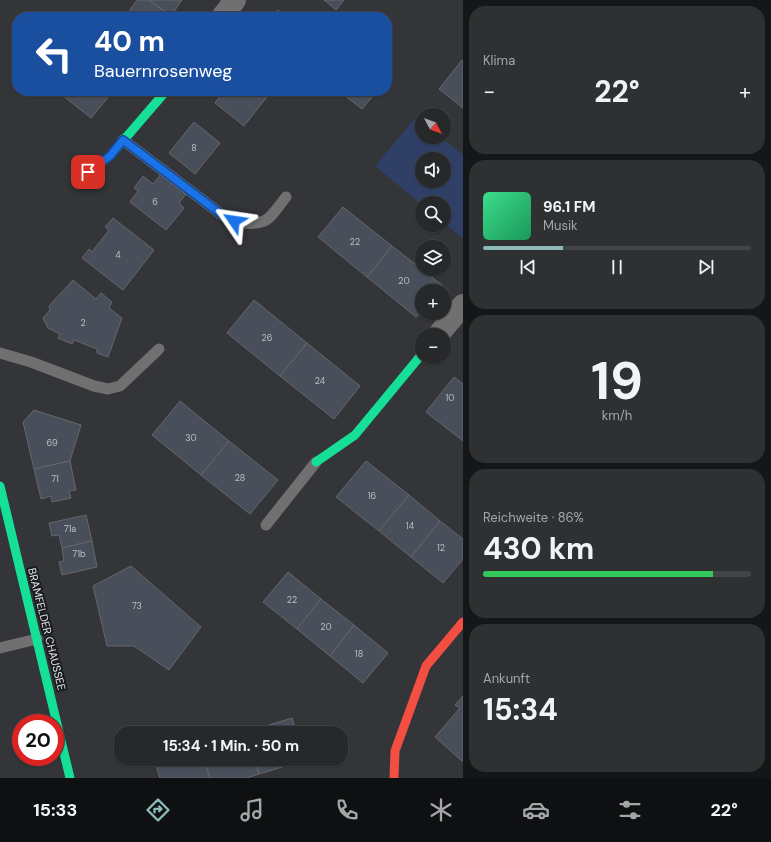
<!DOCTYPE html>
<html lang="de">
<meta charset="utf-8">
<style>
body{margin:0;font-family:"DM Sans",sans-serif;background:#2e3032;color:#f1f3f6;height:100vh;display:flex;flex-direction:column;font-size:15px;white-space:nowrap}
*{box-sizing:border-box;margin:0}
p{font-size:13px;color:#a4a6a8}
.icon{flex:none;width:22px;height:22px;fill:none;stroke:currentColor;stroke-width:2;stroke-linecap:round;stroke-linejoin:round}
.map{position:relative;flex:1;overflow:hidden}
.sheet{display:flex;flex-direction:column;gap:6px;padding:6px;background:#151617;width:308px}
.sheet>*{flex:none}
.guide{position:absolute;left:12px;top:12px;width:380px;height:84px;border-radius:16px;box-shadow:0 1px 3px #0004,0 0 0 1px #424447;background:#1a4fa0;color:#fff;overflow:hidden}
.needle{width:26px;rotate:131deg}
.fabs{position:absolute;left:415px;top:108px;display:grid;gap:8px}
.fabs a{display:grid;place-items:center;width:36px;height:36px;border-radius:50%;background:#26282a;box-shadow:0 1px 3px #0004,0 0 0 1px #424447;font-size:20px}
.speed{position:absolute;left:12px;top:714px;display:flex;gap:8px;font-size:20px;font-weight:700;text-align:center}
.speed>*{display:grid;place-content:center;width:52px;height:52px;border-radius:50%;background:#26282a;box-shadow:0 1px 3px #0004,0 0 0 1px #424447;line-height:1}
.speed .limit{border:6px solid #d22;background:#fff;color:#111}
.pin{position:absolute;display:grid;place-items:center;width:34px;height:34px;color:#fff;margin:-17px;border-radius:8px;box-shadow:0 2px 6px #0006}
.me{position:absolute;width:44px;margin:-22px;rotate:302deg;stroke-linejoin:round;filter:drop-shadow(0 0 3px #0008)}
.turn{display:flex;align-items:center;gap:14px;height:84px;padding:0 16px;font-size:18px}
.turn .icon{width:52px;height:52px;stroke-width:2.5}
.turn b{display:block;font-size:28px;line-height:34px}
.big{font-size:30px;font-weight:700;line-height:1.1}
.sheet .card{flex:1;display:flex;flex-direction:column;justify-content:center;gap:6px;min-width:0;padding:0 14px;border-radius:16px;background:#2e3032}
.sheet .dial{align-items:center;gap:0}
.dial b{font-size:52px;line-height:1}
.song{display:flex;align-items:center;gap:12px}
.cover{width:48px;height:48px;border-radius:6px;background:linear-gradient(135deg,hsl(150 70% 55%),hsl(150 70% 35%))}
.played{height:4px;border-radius:2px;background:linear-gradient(90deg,#8bbbb9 30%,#424447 30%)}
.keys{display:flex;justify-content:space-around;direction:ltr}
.heat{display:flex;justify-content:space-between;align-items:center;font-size:22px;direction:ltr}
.charge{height:6px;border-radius:3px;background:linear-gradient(90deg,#34c759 86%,#424447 0)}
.trip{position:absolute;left:114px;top:726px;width:234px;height:40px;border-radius:16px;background:#26282a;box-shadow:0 1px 3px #0004,0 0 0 1px #424447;font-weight:700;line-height:40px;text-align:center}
.dock{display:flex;height:64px;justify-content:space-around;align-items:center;background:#0f1011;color:#a4a6a8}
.dock .icon{width:28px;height:28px}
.dock .current{color:#8bbbb9}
.dock b{font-size:18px;color:#f1f3f6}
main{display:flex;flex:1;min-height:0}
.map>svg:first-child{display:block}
.green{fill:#2f3f66;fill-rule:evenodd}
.building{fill:#484e5a;stroke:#66676a}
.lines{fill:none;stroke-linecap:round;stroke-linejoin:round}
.lane{stroke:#717071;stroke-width:11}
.street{stroke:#717071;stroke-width:22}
.fast{stroke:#16e098;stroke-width:9}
.jam{stroke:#f24e42;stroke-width:9}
.route-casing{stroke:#114b97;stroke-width:10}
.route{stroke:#1a73e8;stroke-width:7}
.labels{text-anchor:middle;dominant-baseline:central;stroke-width:4;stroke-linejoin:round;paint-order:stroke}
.number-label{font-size:9px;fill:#bcbfc4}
.street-label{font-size:11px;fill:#e3e5e8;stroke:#1b1c1f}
</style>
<main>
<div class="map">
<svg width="463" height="778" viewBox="0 0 463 778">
<rect width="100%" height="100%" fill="#333538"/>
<!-- green -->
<path class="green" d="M416 117 422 121V137H441L463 155V239L444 223V203H422V205L375 166ZM422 159H444V181H422Z"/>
<!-- building -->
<g class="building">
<path d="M137 0H149L171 16 125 17Z"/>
<path d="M149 0H182L171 16Z"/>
<path d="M324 0H344L336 10Z"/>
<path d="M278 10 286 17H272Z"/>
<path d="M462 60 463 61V108L439 89Z"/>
<path d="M65 91H104L109 96 91 118 62 95Z"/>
<path d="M224 91H268L270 93 244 126 215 103Z"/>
<path d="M339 91H377L362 109Z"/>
<path d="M194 122 220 143 195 174 169 153Z"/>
<path d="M161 174 186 194 179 203 184 208 166 230 130 202 138 191 134 188 143 176 153 184Z"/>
<path d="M343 207 392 246 367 277 318 237Z"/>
<path d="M113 218 154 250 123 290 82 258 89 249 92 252 109 230 105 227Z"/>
<path d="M392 246 442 285 437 291H422V310L416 317 367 277Z"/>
<path d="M73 280 96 299 101 293 112 302 109 308 122 318 108 357 97 353V349L74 340 72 344 58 338 60 334 48 328 43 318 50 310 49 306Z"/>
<path d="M254 300 307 343 280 376 227 333Z"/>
<path d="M307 343 360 386 334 419 280 376Z"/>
<path d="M454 377 463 384V441L426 412Z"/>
<path d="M180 401 229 441 201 475 152 435Z"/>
<path d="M34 410 81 425 70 461 34 469 23 422Z"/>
<path d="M229 441 278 480 250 514 201 475Z"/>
<path d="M70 461 76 490 69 491 71 498 52 502 51 496 41 499 34 469Z"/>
<path d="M366 461 409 495 379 531 336 497Z"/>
<path d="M409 495 440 521 411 557 379 531Z"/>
<path d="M86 515 92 541 62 548 59 535 52 536 49 523Z"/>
<path d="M440 521 463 539V559L443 583 411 557Z"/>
<path d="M92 541 97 567 62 575 59 562 64 561 62 548Z"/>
<path d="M131 566 201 627 169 670 134 646H107L93 586Z"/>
<path d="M288 572 321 599 297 629 263 602Z"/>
<path d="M321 599 354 625 330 656 297 629Z"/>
<path d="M354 625 388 653 363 683 330 656Z"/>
<path d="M463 696V761H462L435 737 460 708 455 705Z"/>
<path d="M292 718 297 733H246V732Z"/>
<path d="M177 759H204L210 778H160L156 766Z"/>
<path d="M204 759H255L259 774 247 778H210Z"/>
<path d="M255 759H305V760L259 774Z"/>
</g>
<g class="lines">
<!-- lane -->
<g class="lane">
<path d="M123 140 221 214C235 221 248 227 264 221 272 218 280 204 286 197"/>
<path d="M0 353 31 362 94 386 108 389 120 386 159 349"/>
<path d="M266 525 316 462"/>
<path d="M0 648 37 639"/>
</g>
<!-- street -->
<g class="street">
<path d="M222 17 235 0"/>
<path d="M438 335 463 305"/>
</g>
<!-- fast -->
<g class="fast">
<path d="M88 173 110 156 166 91"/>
<path d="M316 462 355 435 422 354"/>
<path d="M0 486 70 778"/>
</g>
<!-- jam -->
<path class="jam" d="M394 778 395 751 426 666 463 622"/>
</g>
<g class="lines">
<defs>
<path id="route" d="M88 172 110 156 123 140 221 214 234 221"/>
</defs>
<!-- route casing -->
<use href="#route" class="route-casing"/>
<!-- route -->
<use href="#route" class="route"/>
</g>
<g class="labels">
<!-- number labels -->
<g class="number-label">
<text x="194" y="148">8</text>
<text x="155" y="202">6</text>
<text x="355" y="242">22</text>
<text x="118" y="255">4</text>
<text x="404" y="281">20</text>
<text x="83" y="323">2</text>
<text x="267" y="338">26</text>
<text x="320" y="381">24</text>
<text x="450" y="398">10</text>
<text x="191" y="438">30</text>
<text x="52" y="443">69</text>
<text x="240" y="478">28</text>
<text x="55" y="479">71</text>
<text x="372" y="496">16</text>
<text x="410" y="526">14</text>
<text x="70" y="529">71a</text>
<text x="441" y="548">12</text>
<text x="79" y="554">71b</text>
<text x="292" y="600">22</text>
<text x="137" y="606">73</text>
<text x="326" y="627">20</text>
<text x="359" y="654">18</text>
</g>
<!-- street labels -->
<g class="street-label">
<text transform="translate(47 629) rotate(76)">BRAMFELDER CHAUSSEE</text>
</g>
</g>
</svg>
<div class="fabs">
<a><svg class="needle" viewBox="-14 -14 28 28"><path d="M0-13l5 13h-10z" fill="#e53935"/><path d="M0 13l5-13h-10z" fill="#a4a6a8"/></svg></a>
<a><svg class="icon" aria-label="sound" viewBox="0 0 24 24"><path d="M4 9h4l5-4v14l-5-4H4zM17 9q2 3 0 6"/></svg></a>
<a><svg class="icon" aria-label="search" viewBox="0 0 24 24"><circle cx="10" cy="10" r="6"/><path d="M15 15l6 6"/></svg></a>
<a><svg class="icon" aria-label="layers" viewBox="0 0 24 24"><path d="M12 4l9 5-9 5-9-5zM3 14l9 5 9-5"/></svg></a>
<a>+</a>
<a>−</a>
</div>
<div class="speed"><div class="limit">20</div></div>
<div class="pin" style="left:88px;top:172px;background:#d93025"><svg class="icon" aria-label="arrive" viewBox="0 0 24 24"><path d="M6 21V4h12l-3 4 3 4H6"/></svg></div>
<svg class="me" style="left:234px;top:221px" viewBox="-20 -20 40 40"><path d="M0-17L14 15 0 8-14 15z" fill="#1a73e8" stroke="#fff" stroke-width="4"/></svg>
<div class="trip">15:34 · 1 Min. · 50 m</div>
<div class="guide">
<div class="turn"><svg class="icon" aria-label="left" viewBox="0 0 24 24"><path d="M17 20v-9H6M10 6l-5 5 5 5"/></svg><div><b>40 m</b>Bauernrosenweg</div></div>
</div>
</div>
<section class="sheet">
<div class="card"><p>Klima</p>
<div class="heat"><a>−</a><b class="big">22°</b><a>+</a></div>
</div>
<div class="card">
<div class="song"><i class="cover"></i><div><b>96.1 FM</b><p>Musik</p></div></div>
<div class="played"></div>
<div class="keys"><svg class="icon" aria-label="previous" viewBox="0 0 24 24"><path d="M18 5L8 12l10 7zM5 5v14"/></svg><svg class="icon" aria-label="pause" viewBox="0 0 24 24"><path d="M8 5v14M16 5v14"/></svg><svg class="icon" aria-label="next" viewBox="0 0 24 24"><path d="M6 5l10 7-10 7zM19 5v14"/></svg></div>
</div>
<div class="card dial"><b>19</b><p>km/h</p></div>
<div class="card"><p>Reichweite · 86%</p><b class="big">430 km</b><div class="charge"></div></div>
<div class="card"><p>Ankunft</p><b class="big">15:34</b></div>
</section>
</main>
<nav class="dock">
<b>15:33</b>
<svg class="icon current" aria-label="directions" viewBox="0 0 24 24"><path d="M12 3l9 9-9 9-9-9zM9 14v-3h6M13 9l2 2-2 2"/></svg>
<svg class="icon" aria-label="music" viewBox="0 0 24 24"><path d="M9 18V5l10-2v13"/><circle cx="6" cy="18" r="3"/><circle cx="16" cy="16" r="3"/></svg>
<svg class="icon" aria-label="phone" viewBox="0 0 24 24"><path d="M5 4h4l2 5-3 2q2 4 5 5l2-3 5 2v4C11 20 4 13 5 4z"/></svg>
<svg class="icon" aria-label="climate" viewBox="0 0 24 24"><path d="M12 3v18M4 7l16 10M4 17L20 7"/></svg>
<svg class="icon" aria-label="car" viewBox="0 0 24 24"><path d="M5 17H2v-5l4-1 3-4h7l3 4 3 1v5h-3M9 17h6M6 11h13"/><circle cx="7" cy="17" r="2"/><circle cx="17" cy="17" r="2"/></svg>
<svg class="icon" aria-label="filters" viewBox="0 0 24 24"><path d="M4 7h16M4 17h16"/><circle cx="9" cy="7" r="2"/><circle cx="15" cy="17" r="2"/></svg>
<b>22°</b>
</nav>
